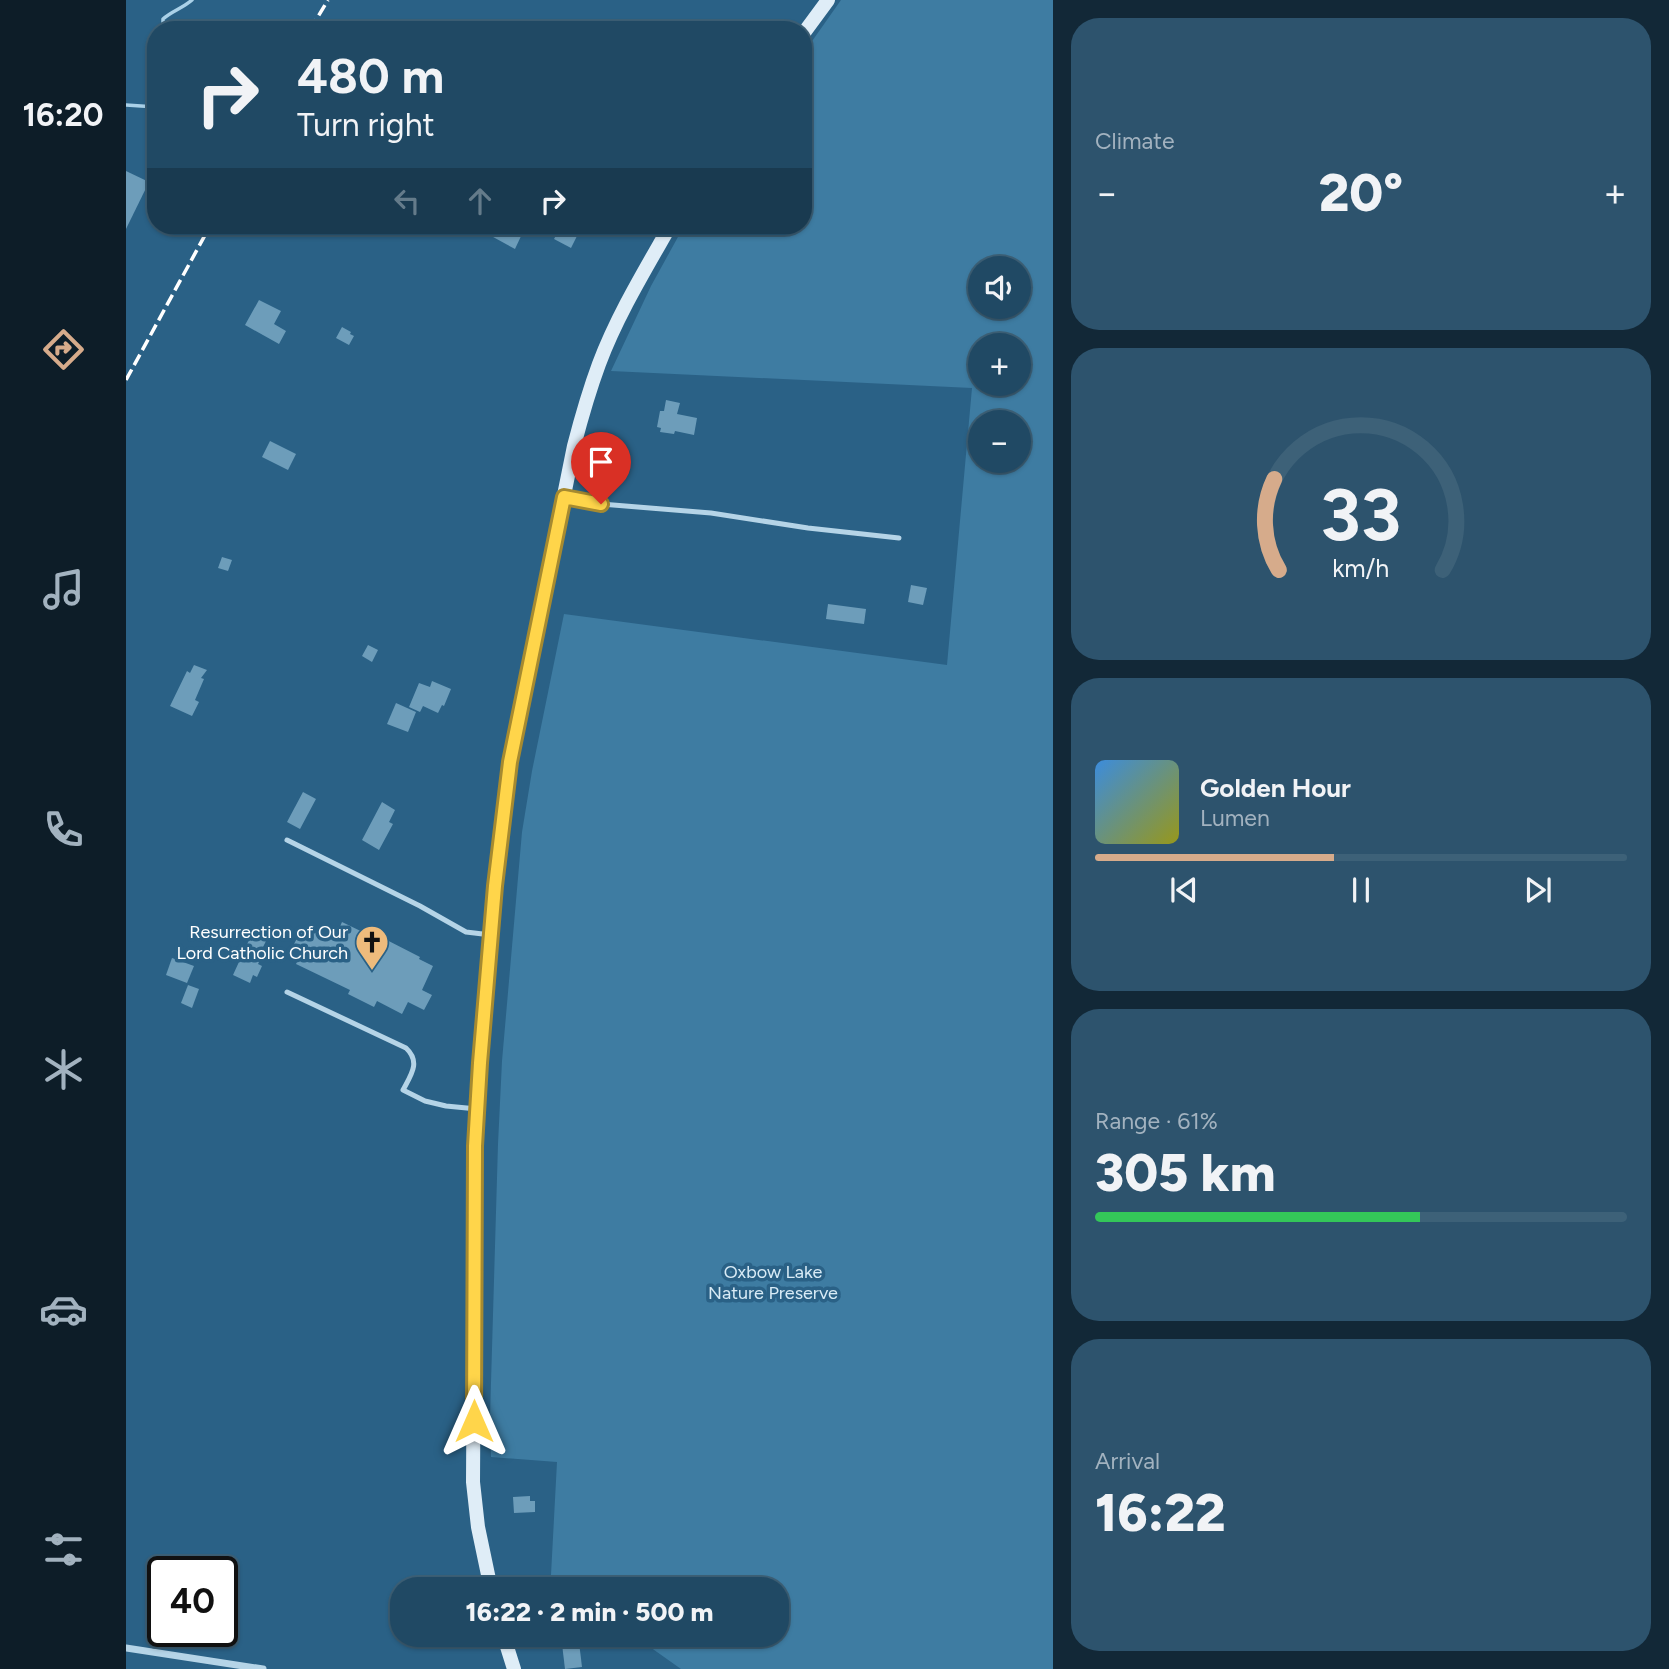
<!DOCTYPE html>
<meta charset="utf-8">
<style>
body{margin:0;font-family:Figtree,sans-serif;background:#2d536d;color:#f1f3f6;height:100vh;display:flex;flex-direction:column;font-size:26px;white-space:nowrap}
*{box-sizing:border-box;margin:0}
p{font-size:23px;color:#a2b2bf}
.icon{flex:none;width:38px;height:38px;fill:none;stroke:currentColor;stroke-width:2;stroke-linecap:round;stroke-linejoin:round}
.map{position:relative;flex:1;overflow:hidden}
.details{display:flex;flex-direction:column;gap:18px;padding:18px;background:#122837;width:616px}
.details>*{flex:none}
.top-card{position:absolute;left:21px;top:21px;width:665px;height:214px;border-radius:28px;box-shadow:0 2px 5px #0004,0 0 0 2px #3d6178;background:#204964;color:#f1f3f6;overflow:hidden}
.fabs{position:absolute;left:842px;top:256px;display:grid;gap:14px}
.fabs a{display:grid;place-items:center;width:63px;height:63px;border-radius:50%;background:#204964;box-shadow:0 2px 5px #0004,0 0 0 2px #3d6178;font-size:35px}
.speed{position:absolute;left:21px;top:1556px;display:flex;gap:14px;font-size:35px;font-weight:700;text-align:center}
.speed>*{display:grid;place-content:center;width:91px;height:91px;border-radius:50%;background:#204964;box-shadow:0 2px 5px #0004,0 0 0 2px #3d6178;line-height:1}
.speed .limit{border:4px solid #111;border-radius:10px;background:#fff;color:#111}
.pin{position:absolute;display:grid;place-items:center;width:60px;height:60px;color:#fff;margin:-72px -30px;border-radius:50% 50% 50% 0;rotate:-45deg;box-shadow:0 0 7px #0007}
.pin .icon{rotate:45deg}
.me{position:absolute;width:77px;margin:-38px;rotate:0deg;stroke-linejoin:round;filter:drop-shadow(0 0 5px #0008)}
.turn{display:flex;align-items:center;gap:24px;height:147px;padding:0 35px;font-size:32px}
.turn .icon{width:91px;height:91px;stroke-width:2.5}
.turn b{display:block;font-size:49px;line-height:60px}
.lanes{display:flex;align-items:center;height:66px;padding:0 35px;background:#0003;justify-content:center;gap:35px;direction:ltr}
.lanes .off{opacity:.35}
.big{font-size:52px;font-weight:800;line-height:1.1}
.details .tile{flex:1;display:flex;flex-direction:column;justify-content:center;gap:10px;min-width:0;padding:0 24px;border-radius:28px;background:#2d536d}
.details .dial{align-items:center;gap:0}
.dial svg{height:182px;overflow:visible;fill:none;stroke:#3d6178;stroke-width:7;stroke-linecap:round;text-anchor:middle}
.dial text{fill:#f1f3f6;stroke:none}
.song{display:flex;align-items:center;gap:21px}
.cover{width:84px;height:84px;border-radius:10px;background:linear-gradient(135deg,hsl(210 70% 55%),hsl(60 70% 35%))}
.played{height:7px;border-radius:4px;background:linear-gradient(90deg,#d6ab8b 45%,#3d6178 45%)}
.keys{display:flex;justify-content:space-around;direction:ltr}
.heat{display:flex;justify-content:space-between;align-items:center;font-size:38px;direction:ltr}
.charge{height:10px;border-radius:5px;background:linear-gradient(90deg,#34c759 61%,#3d6178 0)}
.trip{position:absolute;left:264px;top:1577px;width:399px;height:70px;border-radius:28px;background:#204964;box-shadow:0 2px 5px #0004,0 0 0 2px #3d6178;font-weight:800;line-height:70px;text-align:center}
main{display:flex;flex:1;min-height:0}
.menu{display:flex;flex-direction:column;width:126px;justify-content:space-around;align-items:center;background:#0d1d28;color:#a2b2bf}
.menu .icon{width:49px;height:49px}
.menu .active{color:#d6ab8b}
.menu b{font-size:32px;color:#f1f3f6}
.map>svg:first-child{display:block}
.green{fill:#3e7ca2;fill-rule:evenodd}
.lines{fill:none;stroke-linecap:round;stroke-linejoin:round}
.stream{stroke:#aad1e8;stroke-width:3.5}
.building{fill:#6d9dba}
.lane{stroke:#b5d4e7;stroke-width:5}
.street{stroke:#b5d4e7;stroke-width:7}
.secondary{stroke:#dfedf7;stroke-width:14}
.rail{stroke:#fff;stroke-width:3.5;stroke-dasharray:12 5;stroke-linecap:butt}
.route-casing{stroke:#a68a30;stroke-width:18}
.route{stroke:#ffd54a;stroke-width:12}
.labels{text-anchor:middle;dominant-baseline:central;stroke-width:7;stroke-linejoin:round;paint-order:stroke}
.poi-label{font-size:18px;fill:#fff;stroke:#2a6186;text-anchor:end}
.park-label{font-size:18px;fill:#d8ebf6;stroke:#2a6186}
</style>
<main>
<nav class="menu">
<b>16:20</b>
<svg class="icon active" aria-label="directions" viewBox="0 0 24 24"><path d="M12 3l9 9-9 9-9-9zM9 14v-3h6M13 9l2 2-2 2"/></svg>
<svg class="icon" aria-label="music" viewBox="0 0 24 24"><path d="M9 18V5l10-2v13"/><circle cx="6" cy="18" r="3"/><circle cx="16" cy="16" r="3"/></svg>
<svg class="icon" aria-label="phone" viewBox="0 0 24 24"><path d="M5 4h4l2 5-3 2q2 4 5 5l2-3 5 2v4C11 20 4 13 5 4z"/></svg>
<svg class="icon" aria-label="climate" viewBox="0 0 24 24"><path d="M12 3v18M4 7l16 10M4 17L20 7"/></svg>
<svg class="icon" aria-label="car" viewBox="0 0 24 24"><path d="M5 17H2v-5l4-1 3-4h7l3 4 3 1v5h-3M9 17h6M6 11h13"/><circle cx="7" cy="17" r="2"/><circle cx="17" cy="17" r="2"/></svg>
<svg class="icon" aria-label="filters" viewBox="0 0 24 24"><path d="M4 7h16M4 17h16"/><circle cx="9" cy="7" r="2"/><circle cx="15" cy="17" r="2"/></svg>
</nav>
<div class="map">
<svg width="927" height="1669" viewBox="0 0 927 1669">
<rect width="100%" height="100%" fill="#2a6186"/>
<!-- green -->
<path class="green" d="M715 0H927V1669H555L507 1635 651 1634V1589H444L425 1575 431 1462 365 1457 364 1417 372 1144 376 1061 396 832 406 771 438 614 821 665 846 388 485 371 525 286 558 226H677V54ZM854 268H892V306H854ZM854 345H892V383H854ZM854 422H892V460H854Z"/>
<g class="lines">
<!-- stream -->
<g class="stream">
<path d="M37 30V19C46 11 57 8 66 0"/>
<path d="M0 105 30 107"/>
</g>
</g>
<!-- building -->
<g class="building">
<path d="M0 171 23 182 0 229Z"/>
<path d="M347 226H381L396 234 389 249Z"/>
<path d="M435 226H456L445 248 428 239Z"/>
<path d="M133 300 155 311 148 324 160 331 153 344 119 325Z"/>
<path d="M216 327 225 332 224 334 228 336 223 345 210 338Z"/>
<path d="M540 400 554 403 551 414 571 418 568 435 549 431 548 434 534 432 535 428 531 427 534 411H538Z"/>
<path d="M144 441 170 454 162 470 136 457Z"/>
<path d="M96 557 106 560 102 571 92 568Z"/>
<path d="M785 585 801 588 797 605 782 602Z"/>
<path d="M702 604 740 609 738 624 700 619Z"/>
<path d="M242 645 252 650 246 662 236 656Z"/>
<path d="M68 665 81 670 75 678 78 679 69 700 73 702 66 716 44 706 61 671 64 673Z"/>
<path d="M306 681 325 689 318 706 316 705 312 713 297 706 294 712 283 707 293 683 304 687Z"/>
<path d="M270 703 290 712 282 732 261 724Z"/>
<path d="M177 792 190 799 174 829 161 822Z"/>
<path d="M256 802 269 810 263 822 267 824 253 850 236 840Z"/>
<path d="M216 922 249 938 251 935 294 957 293 959 307 966 296 990 306 995 298 1010 282 1002 276 1014 251 1001 248 1007 222 994 224 990 170 964 177 949 168 944 177 927 186 931 187 929 208 940Z"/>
<path d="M128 935 140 941 133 955 136 956 132 964 136 966 131 977 127 975 124 983 107 975 123 940 126 941Z"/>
<path d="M46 958 68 966 61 983 40 975Z"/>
<path d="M62 985 73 989 66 1008 55 1003Z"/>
<path d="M404 1496V1501H409V1512L388 1513 387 1497Z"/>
<path d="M453 1642 456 1667 439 1669 436 1644Z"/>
</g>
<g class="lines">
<!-- lane -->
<g class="lane">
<path d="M441 497 475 504 585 513 682 528 773 538"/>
<path d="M161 840 294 906 340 932 365 935"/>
<path d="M161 992 280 1048C295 1062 285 1075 277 1090L299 1101 320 1106 351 1109"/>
</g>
<!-- street -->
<path class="street" d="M0 1648 137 1669"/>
<!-- secondary -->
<g class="secondary">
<path d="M677 34 702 0"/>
<path d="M365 1589 352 1527 347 1482 349 1146 354 1063 369 886 384 762 448 446C455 419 463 391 473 364 491 316 519 270 544 226"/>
<path d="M377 1634 388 1669"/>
</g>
<!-- rail -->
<g class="rail">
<path d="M184 30 202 0"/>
<path d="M0 380 84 226"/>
</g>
</g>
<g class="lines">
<defs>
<path id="route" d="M348 1421 349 1146 354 1063 369 886 384 762 438 497 475 504"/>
</defs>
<!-- route casing -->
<use href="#route" class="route-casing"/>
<!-- route -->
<use href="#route" class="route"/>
</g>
<!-- icons -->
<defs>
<symbol id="church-pin" viewBox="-11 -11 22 30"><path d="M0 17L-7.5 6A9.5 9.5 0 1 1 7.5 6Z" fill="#eebb7c" stroke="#2a6186"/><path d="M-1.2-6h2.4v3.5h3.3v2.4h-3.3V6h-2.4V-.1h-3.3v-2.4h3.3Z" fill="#111"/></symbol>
</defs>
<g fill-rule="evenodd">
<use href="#church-pin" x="227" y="923" width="38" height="52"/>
</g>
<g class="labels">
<!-- poi labels -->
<g class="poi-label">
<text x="222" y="932">Resurrection of Our<tspan x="222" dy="21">Lord Catholic Church</tspan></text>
</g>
<!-- park labels -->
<g class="park-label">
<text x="647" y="1272">Oxbow Lake<tspan x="647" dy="21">Nature Preserve</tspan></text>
</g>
</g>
</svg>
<div class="fabs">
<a><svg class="icon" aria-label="sound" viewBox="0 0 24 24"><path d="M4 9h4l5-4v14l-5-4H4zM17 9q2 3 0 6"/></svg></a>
<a>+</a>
<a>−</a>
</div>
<div class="speed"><div class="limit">40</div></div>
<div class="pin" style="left:475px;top:504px;background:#d93025"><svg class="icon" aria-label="arrive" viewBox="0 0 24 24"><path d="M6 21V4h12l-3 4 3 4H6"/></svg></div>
<svg class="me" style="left:348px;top:1421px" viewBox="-20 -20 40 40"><path d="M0-17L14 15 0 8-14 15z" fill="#ffd54a" stroke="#fff" stroke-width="4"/></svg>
<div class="trip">16:22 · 2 min · 500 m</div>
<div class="top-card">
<div class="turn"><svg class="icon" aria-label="right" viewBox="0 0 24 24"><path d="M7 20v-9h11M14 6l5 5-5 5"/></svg><div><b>480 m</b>Turn right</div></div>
<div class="lanes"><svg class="icon off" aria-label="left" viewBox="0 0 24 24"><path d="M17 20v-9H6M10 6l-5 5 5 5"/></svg><svg class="icon off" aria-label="ahead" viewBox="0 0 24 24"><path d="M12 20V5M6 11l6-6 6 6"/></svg><svg class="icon" aria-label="right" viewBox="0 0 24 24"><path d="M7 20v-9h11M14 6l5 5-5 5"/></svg></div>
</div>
</div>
<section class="details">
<div class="tile"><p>Climate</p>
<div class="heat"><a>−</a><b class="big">20°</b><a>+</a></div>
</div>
<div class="tile dial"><svg viewBox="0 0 100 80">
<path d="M14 69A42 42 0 1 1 86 69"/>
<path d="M14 69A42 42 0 0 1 12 29" stroke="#d6ab8b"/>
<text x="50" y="56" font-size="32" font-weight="700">33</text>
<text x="50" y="72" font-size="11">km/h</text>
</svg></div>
<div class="tile">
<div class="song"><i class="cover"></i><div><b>Golden Hour</b><p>Lumen</p></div></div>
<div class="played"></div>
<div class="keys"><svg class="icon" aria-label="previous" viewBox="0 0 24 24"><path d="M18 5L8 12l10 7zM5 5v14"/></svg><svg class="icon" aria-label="pause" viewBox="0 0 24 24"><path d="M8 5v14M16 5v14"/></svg><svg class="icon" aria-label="next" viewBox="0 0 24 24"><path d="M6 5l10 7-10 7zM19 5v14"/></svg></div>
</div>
<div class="tile"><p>Range · 61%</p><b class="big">305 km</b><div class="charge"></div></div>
<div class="tile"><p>Arrival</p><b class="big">16:22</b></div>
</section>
</main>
